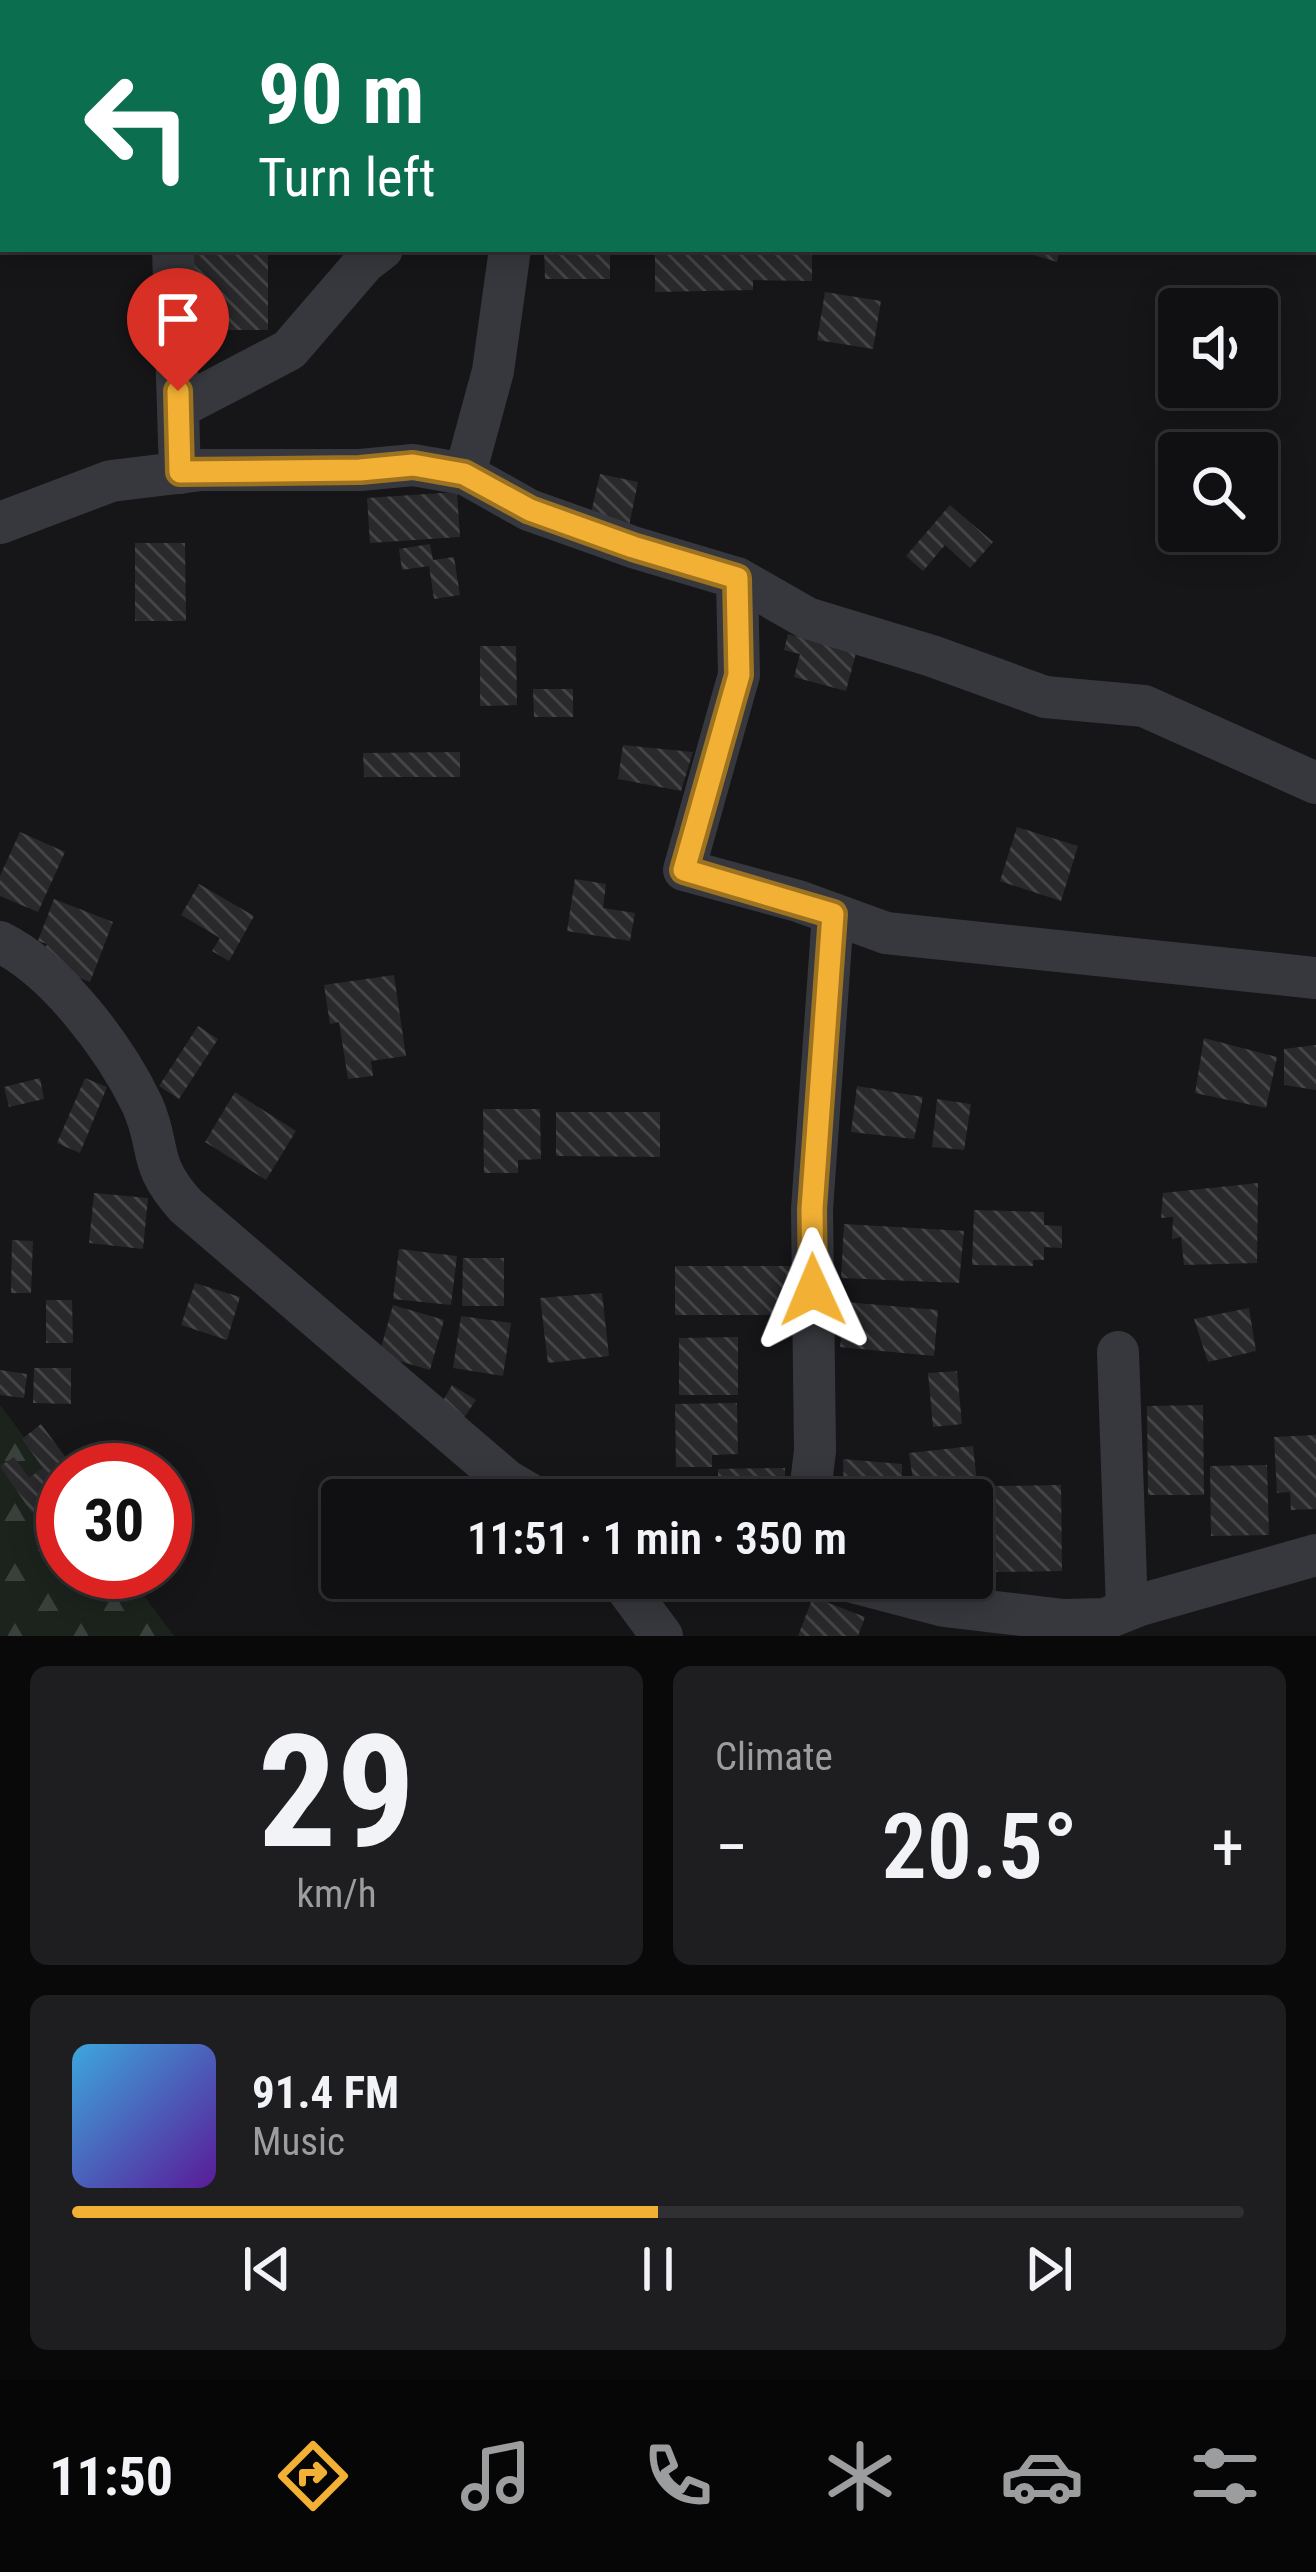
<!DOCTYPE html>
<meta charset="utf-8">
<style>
body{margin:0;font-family:"Roboto Condensed",sans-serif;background:#1e1e20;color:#f1f3f6;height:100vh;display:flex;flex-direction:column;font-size:45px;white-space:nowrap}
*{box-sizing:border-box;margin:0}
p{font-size:39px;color:#9c9d9f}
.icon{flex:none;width:66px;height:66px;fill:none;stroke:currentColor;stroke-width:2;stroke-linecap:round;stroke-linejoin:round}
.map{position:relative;height:1636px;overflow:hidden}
.panel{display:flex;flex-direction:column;gap:30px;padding:30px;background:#09090a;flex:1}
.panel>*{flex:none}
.banner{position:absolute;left:0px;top:0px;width:1317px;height:252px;box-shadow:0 6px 30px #0003,0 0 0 3px #303032;background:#0b6e4f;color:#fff;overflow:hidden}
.controls{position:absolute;left:1158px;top:288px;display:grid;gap:24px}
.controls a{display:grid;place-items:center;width:120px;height:120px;border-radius:12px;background:#101012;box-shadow:0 6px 30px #0003,0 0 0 3px #303032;font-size:60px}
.speed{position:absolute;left:36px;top:1443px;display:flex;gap:24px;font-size:60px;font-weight:700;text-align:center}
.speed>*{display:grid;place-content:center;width:156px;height:156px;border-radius:50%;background:#101012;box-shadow:0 6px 30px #0003,0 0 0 3px #303032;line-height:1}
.speed .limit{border:18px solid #d22;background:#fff;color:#111}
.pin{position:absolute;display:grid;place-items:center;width:102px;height:102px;color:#fff;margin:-123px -51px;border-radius:50% 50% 50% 0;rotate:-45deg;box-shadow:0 0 12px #0007}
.pin .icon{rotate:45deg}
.me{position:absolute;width:132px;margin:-66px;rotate:359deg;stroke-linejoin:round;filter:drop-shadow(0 0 9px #0008)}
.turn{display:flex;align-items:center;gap:42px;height:252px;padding:0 60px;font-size:54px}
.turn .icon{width:156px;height:156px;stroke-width:2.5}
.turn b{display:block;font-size:84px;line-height:102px}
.big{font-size:90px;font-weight:600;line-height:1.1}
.panel .widget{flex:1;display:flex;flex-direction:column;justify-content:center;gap:18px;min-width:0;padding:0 42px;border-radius:18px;background:#1e1e20}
.panel .dial{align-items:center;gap:0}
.dial b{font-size:156px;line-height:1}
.song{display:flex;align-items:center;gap:36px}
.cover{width:144px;height:144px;border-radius:18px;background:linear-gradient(135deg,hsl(200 70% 55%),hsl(270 70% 35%))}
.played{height:12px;border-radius:6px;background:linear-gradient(90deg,#f2b134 50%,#303032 50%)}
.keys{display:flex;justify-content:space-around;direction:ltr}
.heat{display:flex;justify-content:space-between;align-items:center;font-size:66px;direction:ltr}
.panel .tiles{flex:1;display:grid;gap:30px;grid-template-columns:1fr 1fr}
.widget:last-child{grid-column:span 2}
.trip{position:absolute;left:321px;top:1479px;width:672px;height:120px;border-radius:12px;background:#101012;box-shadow:0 6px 30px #0003,0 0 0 3px #303032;font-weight:600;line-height:120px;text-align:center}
.dock{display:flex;height:192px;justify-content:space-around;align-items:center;background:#060607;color:#9c9d9f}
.dock .icon{width:84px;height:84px}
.dock .active{color:#f2b134}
.dock b{font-size:54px;color:#f1f3f6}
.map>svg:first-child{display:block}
.forest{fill:url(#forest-firs)}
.building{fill:url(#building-back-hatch)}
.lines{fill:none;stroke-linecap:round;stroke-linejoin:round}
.minor{stroke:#37383d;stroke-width:42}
.route-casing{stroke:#9d7322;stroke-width:30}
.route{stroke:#f2b134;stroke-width:21}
</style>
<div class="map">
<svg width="1316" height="1636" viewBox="0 0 1316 1636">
<defs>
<pattern id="forest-firs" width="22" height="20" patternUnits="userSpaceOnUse" patternTransform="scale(3)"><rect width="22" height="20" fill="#1c231d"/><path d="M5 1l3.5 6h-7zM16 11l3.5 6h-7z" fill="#3a403c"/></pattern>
<pattern id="building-back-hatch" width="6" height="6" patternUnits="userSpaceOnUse" patternTransform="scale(3)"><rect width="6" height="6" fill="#29292c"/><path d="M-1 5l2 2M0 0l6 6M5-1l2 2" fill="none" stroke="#454548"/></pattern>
</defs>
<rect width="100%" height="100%" fill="#161618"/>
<!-- forest -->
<path class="forest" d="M0 1405 63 1489V1572H126L174 1636H0Z"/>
<!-- building -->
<g class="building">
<path d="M187 249H268V330H207V319H186Z"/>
<path d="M544 249H632V255H610V279H545Z"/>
<path d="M655 249H812V281L753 280V290L655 292Z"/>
<path d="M1013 249H1060L1057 262Z"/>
<path d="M825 292 881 301 873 349 817 340Z"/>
<path d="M600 474 638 482 629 526 590 517Z"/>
<path d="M457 492 460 537 370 543 367 498Z"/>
<path d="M950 505 993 542 970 568 945 545 923 571 906 556Z"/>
<path d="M135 543H185L186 621H135Z"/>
<path d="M430 544 433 560 454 557 460 595 434 599 429 566 402 570 399 549Z"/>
<path d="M788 634 856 653 846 691 794 677 800 654 784 650Z"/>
<path d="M480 646H516L517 705 480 706Z"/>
<path d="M533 689H573V717H534Z"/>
<path d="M623 745 693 752 681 791 618 779Z"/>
<path d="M460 752V777H364L363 753Z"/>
<path d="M1017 827 1078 846 1061 901 1000 881Z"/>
<path d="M20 832 65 852 38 912 0 896V876Z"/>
<path d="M575 879 606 884 603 908 635 913 630 941 567 931Z"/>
<path d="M199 884 254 916 229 961 212 951 220 938 181 915Z"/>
<path d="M54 899 113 922 90 982 39 963 47 944 38 941Z"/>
<path d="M394 975 406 1056 371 1061 373 1076 348 1079 339 1022 330 1024 324 985Z"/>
<path d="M198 1026 218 1039 179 1099 159 1086Z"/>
<path d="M1204 1038 1277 1057 1266 1108 1195 1093Z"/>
<path d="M1316 1045V1090L1284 1085V1049Z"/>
<path d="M40 1078 44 1099 9 1107 4 1087Z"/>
<path d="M85 1078 107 1087 80 1153 57 1143Z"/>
<path d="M857 1086 923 1097 914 1139 851 1132Z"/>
<path d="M235 1092 296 1131 266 1180 205 1142Z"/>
<path d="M937 1099 971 1104 964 1150 932 1147Z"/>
<path d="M483 1109H540L541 1159 518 1160V1173H484Z"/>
<path d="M556 1112H660V1157L556 1156Z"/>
<path d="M1258 1183 1257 1263 1184 1265 1181 1237 1172 1239 1173 1217 1161 1218 1163 1193Z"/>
<path d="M94 1193 148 1198 143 1249 89 1243Z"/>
<path d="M974 1210 1044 1212V1225L1062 1226V1248L1044 1247V1260H1033V1266L972 1265Z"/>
<path d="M844 1224 964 1231 959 1283 841 1278Z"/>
<path d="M12 1240 33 1241 31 1293H11Z"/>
<path d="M399 1249 457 1256 451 1305 393 1299Z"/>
<path d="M463 1258H504V1306H462Z"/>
<rect x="675" y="1266" width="128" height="49"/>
<path d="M195 1283 240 1297 227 1340 181 1325Z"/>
<path d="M602 1293 609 1356 548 1363 540 1298Z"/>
<path d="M46 1300H72L73 1343H46Z"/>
<path d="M845 1302 938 1310 934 1356 840 1347Z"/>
<path d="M393 1305 444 1320 430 1370 379 1355Z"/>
<path d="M1249 1308 1256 1351 1208 1362 1194 1319Z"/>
<path d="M461 1316 511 1323 503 1376 453 1368Z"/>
<path d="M738 1337V1395H679V1338Z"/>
<path d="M34 1368H71V1404L33 1403Z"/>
<path d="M0 1370 27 1374 24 1398 0 1395Z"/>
<path d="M957 1371 962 1424 933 1427 928 1373Z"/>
<path d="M452 1385 476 1400 463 1419 441 1404Z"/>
<path d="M737 1403 738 1454 712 1455V1467H676L675 1404Z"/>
<path d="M1203 1405 1204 1495H1148L1147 1406Z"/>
<path d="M41 1424 75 1470H63V1490L32 1513 0 1466 14 1457 29 1478 43 1468 22 1439Z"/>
<path d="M1316 1435V1509L1291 1510 1290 1492 1277 1493 1274 1437Z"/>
<path d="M973 1446 978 1492 915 1493 909 1453Z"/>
<path d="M843 1459 902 1464V1500H844Z"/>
<path d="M1267 1465 1269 1535 1211 1536 1210 1466Z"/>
<path d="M785 1468V1489L794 1490V1500H718V1469Z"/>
<path d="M1061 1485 1062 1571 995 1572 993 1486Z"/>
<path d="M972 1538H980L981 1599H956V1578H972Z"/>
<path d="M813 1597 865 1617 858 1636H798Z"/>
</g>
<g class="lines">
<!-- minor -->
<g class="minor">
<path d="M0 66H3"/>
<path d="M1314 220 1316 221"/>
<path d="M173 249 180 473"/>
<path d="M178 408 289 350 364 263 382 249"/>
<path d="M465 474 493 371 510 249"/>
<path d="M0 523 111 481 202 470H360L413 465 465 474 529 510 633 547 737 578 739 675 684 870 798 901 886 933 1316 978"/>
<path d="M737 578 807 618 932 656 1045 697 1144 706 1316 783"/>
<path d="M0 942C57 970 115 1048 142 1104 162 1148 146 1162 186 1206L506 1480 540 1500"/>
<path d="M1118 1352 1127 1609"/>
<path d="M809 1500 815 1451 812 1209 833 914"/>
<path d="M619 1578 662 1636"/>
<path d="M837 1578 944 1606 1064 1620 1105 1619 1140 1605 1316 1555"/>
</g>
</g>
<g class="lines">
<defs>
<path id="route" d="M178 391 180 472 360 470 413 465 464 474 530 510 633 547 737 578 739 675 684 870 833 914 812 1209 813 1290"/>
</defs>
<!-- route casing -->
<use href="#route" class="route-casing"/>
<!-- route -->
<use href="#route" class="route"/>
</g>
</svg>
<div class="controls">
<a><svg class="icon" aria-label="sound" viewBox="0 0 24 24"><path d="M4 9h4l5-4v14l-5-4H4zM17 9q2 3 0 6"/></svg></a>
<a><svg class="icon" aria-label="search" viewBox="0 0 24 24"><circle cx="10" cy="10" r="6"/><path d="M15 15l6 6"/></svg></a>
</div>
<div class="speed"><div class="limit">30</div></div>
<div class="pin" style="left:178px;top:391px;background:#d93025"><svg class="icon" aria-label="arrive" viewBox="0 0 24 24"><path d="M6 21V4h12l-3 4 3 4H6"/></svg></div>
<svg class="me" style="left:813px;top:1290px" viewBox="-20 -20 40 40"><path d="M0-17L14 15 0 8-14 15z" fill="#f2b134" stroke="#fff" stroke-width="4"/></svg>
<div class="trip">11:51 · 1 min · 350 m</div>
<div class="banner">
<div class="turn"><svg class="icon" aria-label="left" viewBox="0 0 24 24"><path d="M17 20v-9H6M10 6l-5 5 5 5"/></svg><div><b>90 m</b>Turn left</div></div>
</div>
</div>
<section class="panel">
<div class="tiles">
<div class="widget dial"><b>29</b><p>km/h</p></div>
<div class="widget"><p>Climate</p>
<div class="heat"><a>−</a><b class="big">20.5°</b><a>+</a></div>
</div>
<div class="widget">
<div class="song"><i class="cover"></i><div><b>91.4 FM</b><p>Music</p></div></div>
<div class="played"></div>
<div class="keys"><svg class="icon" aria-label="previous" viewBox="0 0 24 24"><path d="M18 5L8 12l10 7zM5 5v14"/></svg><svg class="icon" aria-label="pause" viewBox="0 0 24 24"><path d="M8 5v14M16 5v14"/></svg><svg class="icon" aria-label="next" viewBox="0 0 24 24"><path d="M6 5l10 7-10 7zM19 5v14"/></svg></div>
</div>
</div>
</section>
<nav class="dock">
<b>11:50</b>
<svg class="icon active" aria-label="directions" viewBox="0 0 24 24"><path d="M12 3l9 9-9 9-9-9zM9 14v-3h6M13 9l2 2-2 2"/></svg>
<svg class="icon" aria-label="music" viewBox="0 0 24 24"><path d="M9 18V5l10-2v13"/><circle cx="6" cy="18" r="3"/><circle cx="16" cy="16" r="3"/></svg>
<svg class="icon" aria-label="phone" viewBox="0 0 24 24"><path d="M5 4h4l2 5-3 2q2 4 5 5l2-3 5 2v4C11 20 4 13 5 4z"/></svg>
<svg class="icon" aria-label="climate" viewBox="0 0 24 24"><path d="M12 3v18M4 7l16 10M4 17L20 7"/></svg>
<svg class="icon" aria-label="car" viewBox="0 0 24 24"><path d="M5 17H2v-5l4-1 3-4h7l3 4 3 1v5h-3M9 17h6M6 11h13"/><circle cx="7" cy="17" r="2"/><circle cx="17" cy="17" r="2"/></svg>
<svg class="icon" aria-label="filters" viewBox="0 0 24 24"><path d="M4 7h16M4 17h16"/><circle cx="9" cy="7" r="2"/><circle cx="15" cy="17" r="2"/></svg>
</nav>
